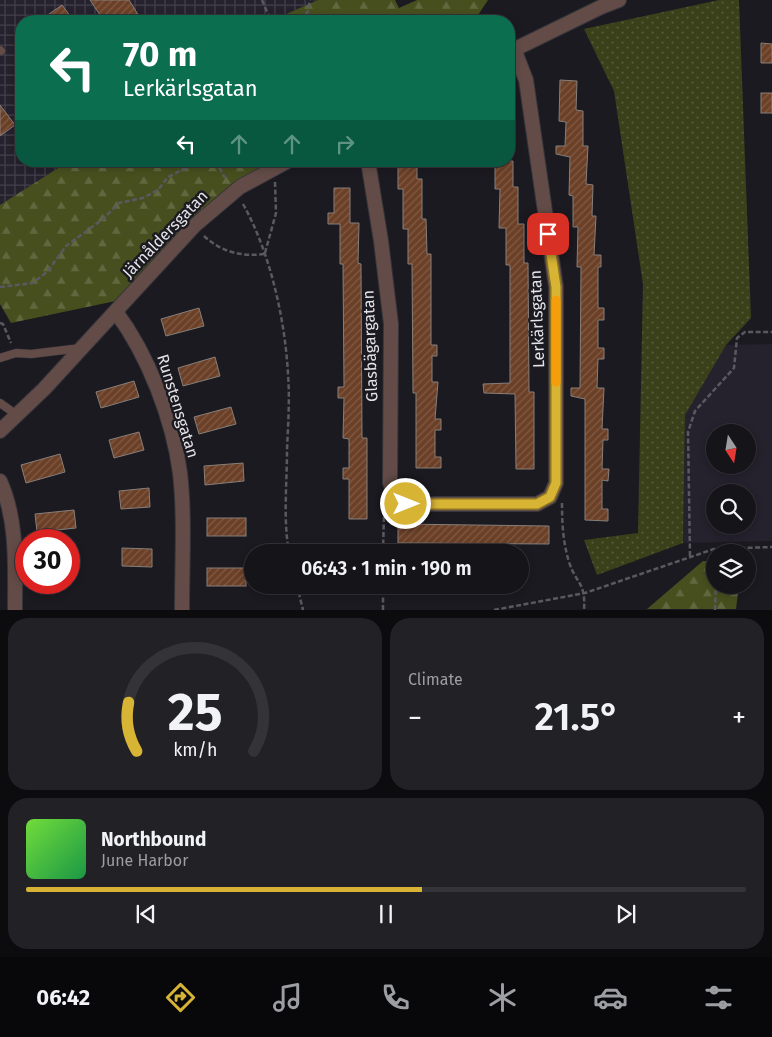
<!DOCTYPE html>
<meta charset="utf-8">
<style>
body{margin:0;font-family:"Fira Sans",sans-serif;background:#222126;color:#f1f3f6;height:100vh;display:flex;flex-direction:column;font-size:19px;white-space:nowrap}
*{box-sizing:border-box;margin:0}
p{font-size:16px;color:#9d9ea2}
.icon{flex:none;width:28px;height:28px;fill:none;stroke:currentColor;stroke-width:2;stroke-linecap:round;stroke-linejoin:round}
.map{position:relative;height:610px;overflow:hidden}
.sheet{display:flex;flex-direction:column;gap:8px;padding:8px;background:#0c0b0e;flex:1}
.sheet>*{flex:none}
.banner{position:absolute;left:15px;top:15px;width:500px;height:152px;border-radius:20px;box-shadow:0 2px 8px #0003,0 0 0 1px #343338;background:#0b6e4f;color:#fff;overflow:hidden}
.needle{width:32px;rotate:168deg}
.fabs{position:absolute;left:706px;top:424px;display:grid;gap:10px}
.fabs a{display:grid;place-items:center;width:50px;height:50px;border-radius:50%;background:#151419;box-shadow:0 2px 8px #0003,0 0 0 1px #343338;font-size:25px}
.speed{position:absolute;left:15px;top:529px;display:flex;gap:10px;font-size:25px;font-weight:700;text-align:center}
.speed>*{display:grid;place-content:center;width:65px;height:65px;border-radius:50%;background:#151419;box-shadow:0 2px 8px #0003,0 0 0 1px #343338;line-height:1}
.speed .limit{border:8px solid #d22;background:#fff;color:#111}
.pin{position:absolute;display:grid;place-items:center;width:42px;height:42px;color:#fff;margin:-21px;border-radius:10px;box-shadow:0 2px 8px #0006}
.me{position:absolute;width:55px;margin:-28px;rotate:90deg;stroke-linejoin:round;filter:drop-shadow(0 0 4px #0008)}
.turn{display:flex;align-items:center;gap:18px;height:105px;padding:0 25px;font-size:22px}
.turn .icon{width:65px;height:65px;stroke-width:2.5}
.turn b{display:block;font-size:35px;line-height:42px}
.lanes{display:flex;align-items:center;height:48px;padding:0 25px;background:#0003;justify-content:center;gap:25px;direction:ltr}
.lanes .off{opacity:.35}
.big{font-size:38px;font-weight:600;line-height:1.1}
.sheet .tile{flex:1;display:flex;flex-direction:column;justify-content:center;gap:8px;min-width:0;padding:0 18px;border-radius:20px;background:#222126}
.sheet .dial{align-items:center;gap:0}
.dial svg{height:130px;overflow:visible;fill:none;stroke:#343338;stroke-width:7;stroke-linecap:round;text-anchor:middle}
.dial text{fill:#f1f3f6;stroke:none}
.song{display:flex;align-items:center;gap:15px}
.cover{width:60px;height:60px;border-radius:8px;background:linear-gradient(135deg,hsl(100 70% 55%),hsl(140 70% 35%))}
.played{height:5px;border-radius:2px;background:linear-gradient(90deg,#d8b434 55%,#343338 55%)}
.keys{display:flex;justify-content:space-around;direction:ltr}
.heat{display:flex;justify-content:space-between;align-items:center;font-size:28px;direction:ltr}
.sheet .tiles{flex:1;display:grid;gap:8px;grid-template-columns:1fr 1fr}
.tile:last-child{grid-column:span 2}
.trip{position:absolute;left:244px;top:544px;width:285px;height:50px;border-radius:25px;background:#151419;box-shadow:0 2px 8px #0003,0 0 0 1px #343338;font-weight:600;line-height:50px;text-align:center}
.tabs{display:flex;height:80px;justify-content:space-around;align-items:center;background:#08080a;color:#9d9ea2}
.tabs .icon{width:35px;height:35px}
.tabs .current{color:#d8b434}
.tabs b{font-size:22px;color:#f1f3f6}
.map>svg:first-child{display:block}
.built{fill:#25212d;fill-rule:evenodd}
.industrial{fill:url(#industrial-grid)}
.grass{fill:url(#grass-dots)}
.forest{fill:url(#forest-firs)}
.building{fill:url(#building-hatch);stroke:#877f7a}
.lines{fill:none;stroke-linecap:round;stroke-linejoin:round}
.service-casing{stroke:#38363d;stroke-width:9}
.minor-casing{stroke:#38363d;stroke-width:16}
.path{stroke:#5b5960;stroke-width:2.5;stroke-dasharray:5 2.5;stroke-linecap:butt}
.service{stroke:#634c47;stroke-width:8}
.minor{stroke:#634c47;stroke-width:14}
.route-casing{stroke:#8c7522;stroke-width:12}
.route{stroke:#d8b434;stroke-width:9}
.slow{stroke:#f59e0b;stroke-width:9}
.labels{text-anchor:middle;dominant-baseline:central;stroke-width:5;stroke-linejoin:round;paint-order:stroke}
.street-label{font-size:16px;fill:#e5e4e9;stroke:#1c1a21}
</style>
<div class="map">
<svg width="772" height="610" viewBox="0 0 772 610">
<defs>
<pattern id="industrial-grid" width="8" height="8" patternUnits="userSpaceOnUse" patternTransform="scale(1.25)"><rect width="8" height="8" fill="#25212d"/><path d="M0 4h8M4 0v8" fill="none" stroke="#44414b"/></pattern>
<pattern id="grass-dots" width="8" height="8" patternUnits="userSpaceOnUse" patternTransform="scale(1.25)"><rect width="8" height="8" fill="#3a4019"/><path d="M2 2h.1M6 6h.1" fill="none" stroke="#565b3a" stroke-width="1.8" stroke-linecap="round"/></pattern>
<pattern id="forest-firs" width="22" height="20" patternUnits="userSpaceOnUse" patternTransform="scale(1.25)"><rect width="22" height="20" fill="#474f1e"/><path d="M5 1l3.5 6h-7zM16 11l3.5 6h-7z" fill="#61683f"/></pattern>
<pattern id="building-hatch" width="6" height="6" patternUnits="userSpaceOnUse" patternTransform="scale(1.25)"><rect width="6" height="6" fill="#6b4027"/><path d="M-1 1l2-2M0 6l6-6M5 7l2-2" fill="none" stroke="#805b46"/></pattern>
</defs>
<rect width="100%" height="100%" fill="#1c1a21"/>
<!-- built -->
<path class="built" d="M772 344V541L683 543 685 415 725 345ZM715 432H748V465H715ZM715 492H748V525H715Z"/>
<!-- industrial -->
<path class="industrial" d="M0 0H318L270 21H21V161H69L0 205Z"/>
<!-- grass -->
<path class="grass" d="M719 0H739L751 318 726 345 685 415 683 543 597 575 584 540 638 533 643 284 614 91 584 29Z"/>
<!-- forest -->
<g class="forest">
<path d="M318 0H395L399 8 417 0H488L474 21H270Z"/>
<path d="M69 161H286L233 192 125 299 11 323 0 304V205Z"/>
<path d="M703 561 715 562V585H739L736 609H647Z"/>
</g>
<!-- building -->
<g class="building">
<path d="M90 0H129L142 21H104Z"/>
<path d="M62 5 74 21H39Z"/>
<path d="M761 43 772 44V63H761Z"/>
<path d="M560 80 577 81 576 110 583 111V146H588L586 184 593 185 592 216H596L594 255H601V267H598V308H604V320H598V348H604V359H598L597 388H604L602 429H608V440H603L602 469H609L608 481 602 480V509H608V521L585 520V399L571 396V388H580L581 267H577L578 227H573V196L569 195 570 157 556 154V146H565L566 122 559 121Z"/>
<rect x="761" y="93" width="11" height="20"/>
<path d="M0 105 15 125 0 136Z"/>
<path d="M398 161H417V179H422V219H426L427 254H431V345H437V356H432V382H438L435 419H441V430H435V457H441V468H416V393H413L412 264H408V229H403V189H398Z"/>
<path d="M495 161H513V187H518V224H524V263H528L529 392H534V469H516L515 394 484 393 483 384 510 383V265H506V228H499L500 189H495Z"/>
<path d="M334 188H350V223H359L358 263 361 264 362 438H367V519H349V479H343V468H349V439L343 438 344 398H338V387H344L343 264H340V224H328V213H334Z"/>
<path d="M199 308 204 326 166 336 161 319Z"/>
<path d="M215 357 220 376 183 386 178 368Z"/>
<path d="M134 381 139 397 101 408 96 392Z"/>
<path d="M231 407 236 424 199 434 194 417Z"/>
<path d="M139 432 144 450 114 458 109 440Z"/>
<path d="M60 454 65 472 26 483 21 465Z"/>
<path d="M243 463 244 481 205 485 204 466Z"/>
<path d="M149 488 150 507 121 509 119 491Z"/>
<path d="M74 510 76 528 37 532 35 514Z"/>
<rect x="207" y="518" width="39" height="18"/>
<path d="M398 524 549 526V544L398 543Z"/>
<path d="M122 548 152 549V567L122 566Z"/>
<rect x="207" y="568" width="39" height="18"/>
</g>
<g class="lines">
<defs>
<g id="service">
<path d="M0 50 1 51"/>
<path d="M0 358 16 353 31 354 81 348"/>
<path d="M0 403 17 415"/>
</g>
<g id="minor">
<path d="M509 52 601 7 619 0"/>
<path d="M368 161 381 241 391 324 390 483 394 494 406 504H537L550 497 556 483V287L526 80 514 49"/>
<path d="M116 312C148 355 173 419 180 473 185 517 182 564 182 610"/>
<path d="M0 431 44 389 194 226 240 187 288 161"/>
<path d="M0 481C18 521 15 567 15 610"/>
</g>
</defs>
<!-- service casing -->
<use href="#service" class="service-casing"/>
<!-- minor casing -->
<use href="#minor" class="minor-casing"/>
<!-- path -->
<g class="path">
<path d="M262 0 271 21"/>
<path d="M302 21 308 11 310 0"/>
<path d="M216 161 225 178"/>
<path d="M302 165 310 161"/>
<path d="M243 204C270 252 285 319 288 374 290 400 288 425 287 450 287 483 283 520 289 552"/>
<path d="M204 236C221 252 242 257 265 254"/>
<path d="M265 253 276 213 275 182"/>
<path d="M0 287 33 283 48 271 66 246 103 219 119 203 143 198 158 190 168 177 184 169 202 162 217 165"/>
<path d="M0 323 3 324 11 343"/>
<path d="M562 503C562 524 563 542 569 562 576 584 586 582 584 610"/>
<path d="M714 549 715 573"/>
<path d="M383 552 384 513 387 507"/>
<path d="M690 556 688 432 695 411 734 368 737 338 745 332H772"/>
<path d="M297 585 303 610"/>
<path d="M383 610V585"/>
<path d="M494 610 585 593 714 549 772 547"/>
<path d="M715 610 716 585"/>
</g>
<!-- service -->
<use href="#service" class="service"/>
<!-- minor -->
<use href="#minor" class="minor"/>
</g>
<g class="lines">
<defs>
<path id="route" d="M406 504H537L550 497 556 483V287L548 234"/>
</defs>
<!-- route casing -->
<use href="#route" class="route-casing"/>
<!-- route -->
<use href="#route" class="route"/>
<!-- slow -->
<path class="slow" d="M556 300V382"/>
</g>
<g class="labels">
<!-- street labels -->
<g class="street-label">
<text transform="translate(165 234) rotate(-46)">Järnåldersgatan</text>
<text transform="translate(537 319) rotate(-92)">Lerkärlsgatan</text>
<text transform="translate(370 346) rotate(-92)">Glasbägargatan</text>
<text transform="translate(178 406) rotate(73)">Runstensgatan</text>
</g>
</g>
</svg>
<div class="fabs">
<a><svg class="needle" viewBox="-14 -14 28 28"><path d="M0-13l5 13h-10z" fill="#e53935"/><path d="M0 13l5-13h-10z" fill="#9d9ea2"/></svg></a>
<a><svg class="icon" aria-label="search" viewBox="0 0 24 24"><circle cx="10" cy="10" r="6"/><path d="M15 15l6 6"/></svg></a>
<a><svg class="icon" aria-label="layers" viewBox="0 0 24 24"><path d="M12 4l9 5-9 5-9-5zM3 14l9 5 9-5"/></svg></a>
</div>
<div class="speed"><div class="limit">30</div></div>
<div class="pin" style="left:548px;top:234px;background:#d93025"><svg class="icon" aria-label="arrive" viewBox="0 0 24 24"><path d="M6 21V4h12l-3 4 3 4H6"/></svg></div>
<svg class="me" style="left:406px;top:504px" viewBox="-20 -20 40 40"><circle r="17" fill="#d8b434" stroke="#fff" stroke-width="3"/><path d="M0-11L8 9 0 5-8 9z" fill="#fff"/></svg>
<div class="trip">06:43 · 1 min · 190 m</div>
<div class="banner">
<div class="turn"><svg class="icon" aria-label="left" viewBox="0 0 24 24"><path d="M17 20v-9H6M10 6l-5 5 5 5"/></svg><div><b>70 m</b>Lerkärlsgatan</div></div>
<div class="lanes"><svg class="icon" aria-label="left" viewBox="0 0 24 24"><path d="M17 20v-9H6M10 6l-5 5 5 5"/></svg><svg class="icon off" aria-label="ahead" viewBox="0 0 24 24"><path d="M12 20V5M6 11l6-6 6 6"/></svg><svg class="icon off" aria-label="ahead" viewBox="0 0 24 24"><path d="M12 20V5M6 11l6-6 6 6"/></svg><svg class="icon off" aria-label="right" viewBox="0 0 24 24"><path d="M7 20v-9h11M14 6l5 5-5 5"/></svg></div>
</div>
</div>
<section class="sheet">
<div class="tiles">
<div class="tile dial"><svg viewBox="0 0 100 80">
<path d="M14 69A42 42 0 1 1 86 69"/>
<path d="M14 69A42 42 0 0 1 9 39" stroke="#d8b434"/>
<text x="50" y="56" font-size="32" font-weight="700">25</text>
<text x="50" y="72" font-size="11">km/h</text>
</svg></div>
<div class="tile"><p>Climate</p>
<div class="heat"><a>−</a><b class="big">21.5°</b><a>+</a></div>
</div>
<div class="tile">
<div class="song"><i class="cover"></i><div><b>Northbound</b><p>June Harbor</p></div></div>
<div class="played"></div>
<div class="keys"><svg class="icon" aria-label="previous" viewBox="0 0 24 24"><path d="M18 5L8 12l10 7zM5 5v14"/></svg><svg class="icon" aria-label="pause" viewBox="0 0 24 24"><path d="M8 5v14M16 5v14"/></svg><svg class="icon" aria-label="next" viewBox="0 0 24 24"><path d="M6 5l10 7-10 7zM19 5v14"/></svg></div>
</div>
</div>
</section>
<nav class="tabs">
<b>06:42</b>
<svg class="icon current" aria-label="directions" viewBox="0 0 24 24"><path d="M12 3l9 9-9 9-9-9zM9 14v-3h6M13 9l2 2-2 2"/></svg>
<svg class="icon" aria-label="music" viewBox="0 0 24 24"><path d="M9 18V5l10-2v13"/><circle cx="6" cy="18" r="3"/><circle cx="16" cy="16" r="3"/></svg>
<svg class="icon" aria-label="phone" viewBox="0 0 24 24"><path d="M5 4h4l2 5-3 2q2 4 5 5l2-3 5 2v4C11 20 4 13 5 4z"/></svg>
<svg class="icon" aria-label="climate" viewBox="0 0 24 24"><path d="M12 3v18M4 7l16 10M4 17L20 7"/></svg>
<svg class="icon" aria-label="car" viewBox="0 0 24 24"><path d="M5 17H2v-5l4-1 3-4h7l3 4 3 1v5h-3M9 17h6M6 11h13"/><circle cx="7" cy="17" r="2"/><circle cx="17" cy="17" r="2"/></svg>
<svg class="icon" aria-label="filters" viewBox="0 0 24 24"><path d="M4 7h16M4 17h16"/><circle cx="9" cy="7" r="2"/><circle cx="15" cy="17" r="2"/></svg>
</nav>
